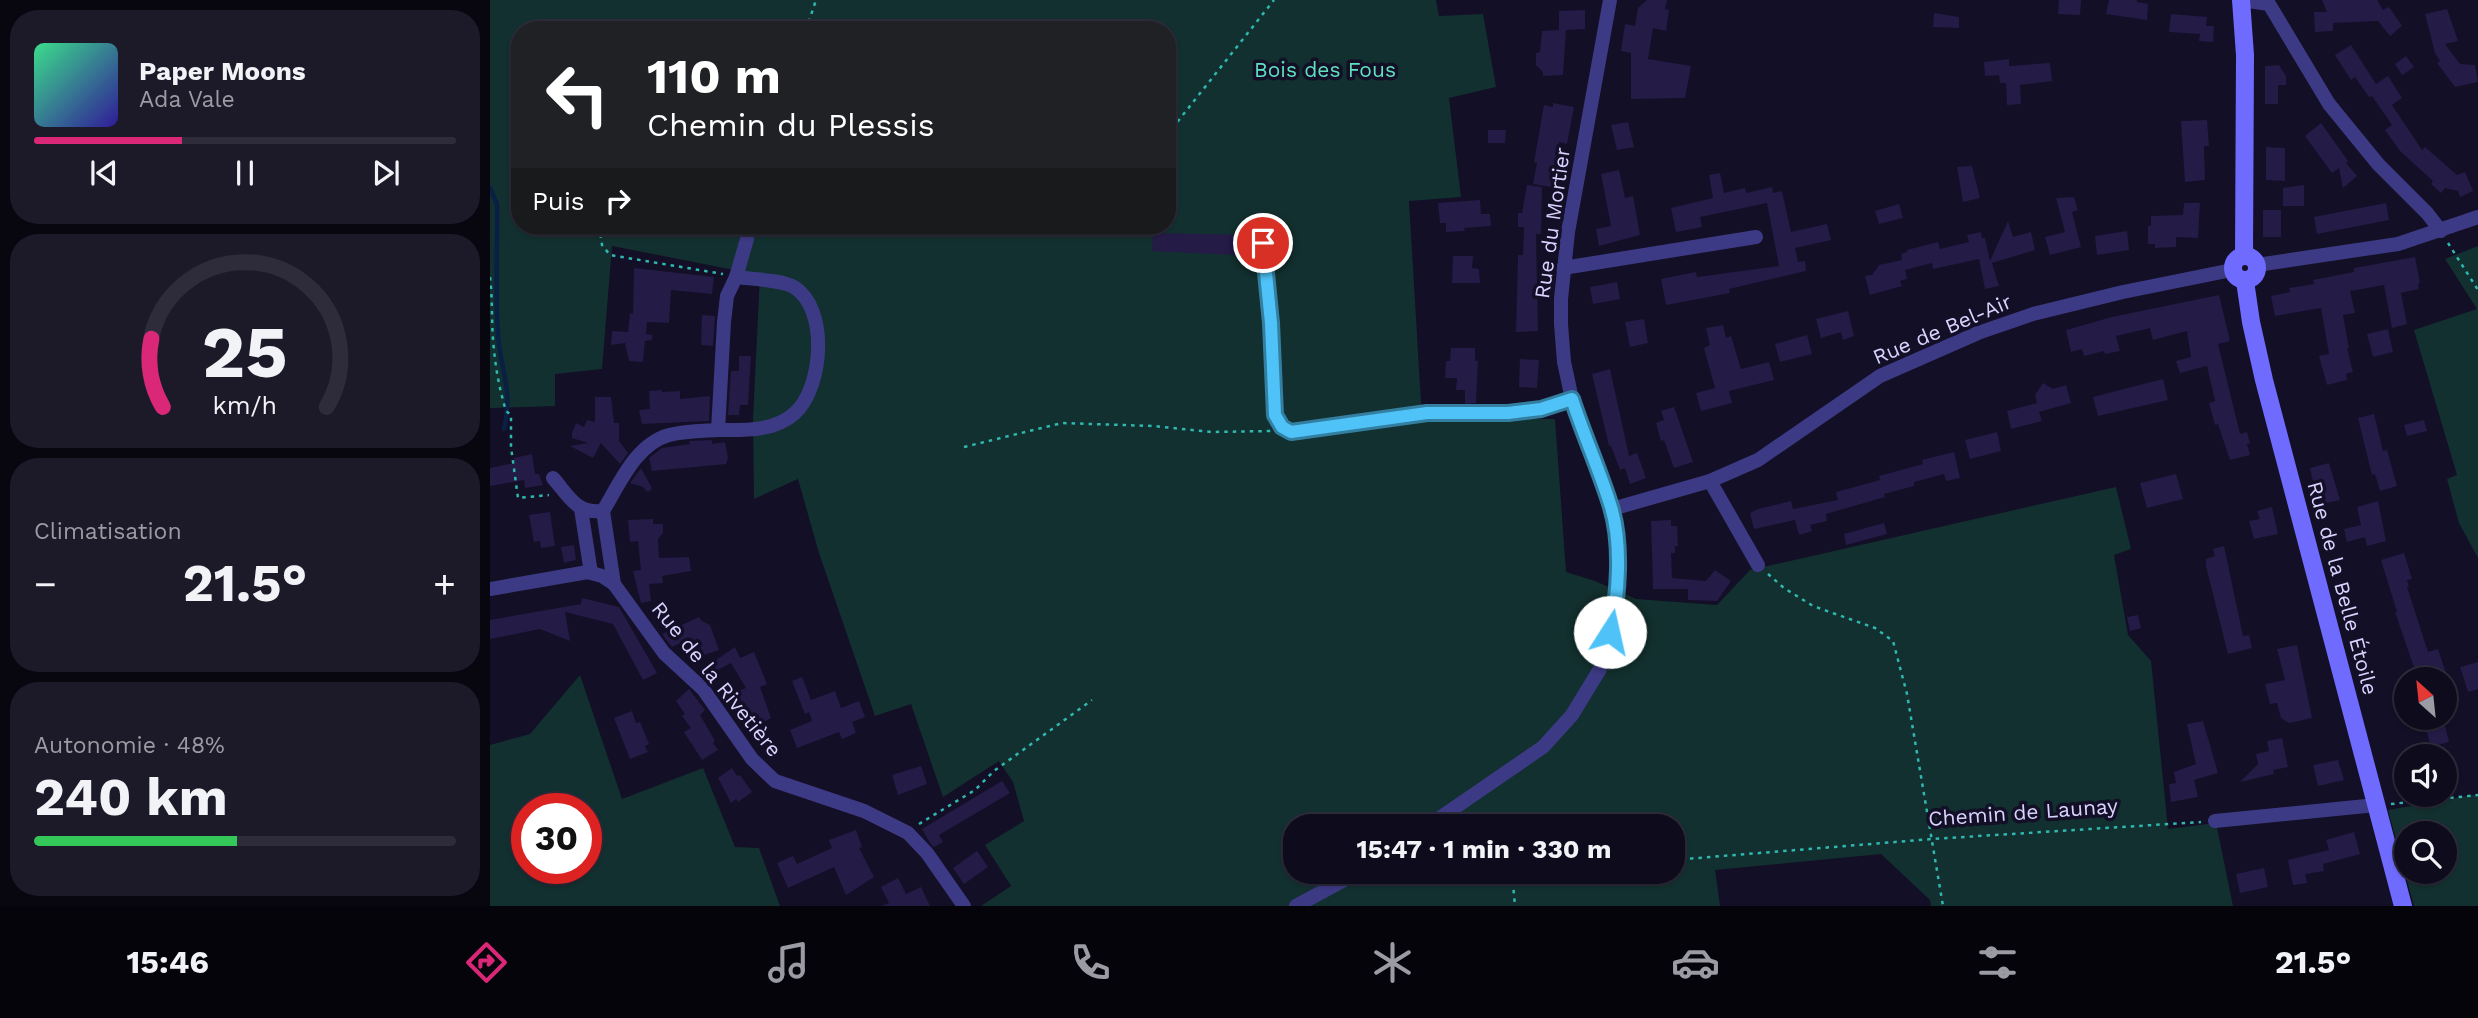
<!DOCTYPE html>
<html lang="fr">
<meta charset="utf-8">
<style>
body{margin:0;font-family:"Work Sans",sans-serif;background:#1c1929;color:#f1f3f6;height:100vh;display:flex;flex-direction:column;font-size:26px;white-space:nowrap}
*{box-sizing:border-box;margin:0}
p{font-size:23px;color:#9b9ba3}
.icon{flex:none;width:38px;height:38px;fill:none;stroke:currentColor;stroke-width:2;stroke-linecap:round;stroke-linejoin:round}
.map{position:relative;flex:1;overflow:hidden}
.panel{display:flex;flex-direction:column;gap:10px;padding:10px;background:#08060f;width:490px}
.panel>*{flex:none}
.guide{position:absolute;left:21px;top:21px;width:665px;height:214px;border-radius:28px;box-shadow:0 2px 5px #0004,0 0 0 2px #2e2b3b;background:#202124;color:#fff;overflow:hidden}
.needle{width:46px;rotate:333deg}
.tools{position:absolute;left:1904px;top:667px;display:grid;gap:14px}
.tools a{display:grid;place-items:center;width:63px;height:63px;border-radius:50%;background:#0e0b1c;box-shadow:0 2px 5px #0004,0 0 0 2px #2e2b3b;font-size:35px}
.speed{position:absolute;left:21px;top:793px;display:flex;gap:14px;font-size:35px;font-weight:700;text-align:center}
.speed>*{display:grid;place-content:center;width:91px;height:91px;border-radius:50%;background:#0e0b1c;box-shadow:0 2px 5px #0004,0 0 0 2px #2e2b3b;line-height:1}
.speed .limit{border:10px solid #d22;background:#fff;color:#111}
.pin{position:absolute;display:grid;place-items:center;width:60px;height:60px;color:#fff;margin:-30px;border:4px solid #fff;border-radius:50%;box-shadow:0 2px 7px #0007}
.me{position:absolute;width:77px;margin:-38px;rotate:10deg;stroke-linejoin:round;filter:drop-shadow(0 0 5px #0008)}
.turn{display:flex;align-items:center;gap:24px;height:147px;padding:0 21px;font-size:32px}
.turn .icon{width:91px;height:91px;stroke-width:2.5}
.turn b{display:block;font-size:49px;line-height:60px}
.then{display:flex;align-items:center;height:66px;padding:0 21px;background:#0003;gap:14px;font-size:26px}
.big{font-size:52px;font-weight:700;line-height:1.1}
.panel .card{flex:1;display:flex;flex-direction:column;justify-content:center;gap:10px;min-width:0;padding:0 24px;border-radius:28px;background:#1c1929}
.panel .dial{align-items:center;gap:0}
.dial svg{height:182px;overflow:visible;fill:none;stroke:#2e2b3b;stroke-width:7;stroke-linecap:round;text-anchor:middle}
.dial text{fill:#f1f3f6;stroke:none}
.song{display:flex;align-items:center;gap:21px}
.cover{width:84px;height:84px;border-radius:10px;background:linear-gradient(135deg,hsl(150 70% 55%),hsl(250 70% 35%))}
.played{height:7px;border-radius:4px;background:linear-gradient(90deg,#db2777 35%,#2e2b3b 35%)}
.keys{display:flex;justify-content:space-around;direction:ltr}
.heat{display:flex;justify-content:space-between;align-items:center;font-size:38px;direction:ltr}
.charge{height:10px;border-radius:5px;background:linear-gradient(90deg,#34c759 48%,#2e2b3b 0)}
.trip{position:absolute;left:793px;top:814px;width:402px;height:70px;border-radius:28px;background:#0e0b1c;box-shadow:0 2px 5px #0004,0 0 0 2px #2e2b3b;font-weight:700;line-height:70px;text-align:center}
.menu{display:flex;height:112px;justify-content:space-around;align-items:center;background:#06040b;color:#9b9ba3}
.menu .icon{width:49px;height:49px}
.menu .on{color:#db2777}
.menu b{font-size:32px;color:#f1f3f6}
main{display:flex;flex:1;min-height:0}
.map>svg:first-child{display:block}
.green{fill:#12302f;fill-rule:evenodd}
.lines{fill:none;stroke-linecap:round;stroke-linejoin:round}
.stream{stroke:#0a1f44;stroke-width:4.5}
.building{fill:#241b47}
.path{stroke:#2fb8b0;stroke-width:2.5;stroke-dasharray:3.5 5;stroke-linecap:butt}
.lane{stroke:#3d3a85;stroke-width:7}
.street{stroke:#3d3a85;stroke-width:14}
.secondary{stroke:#6f6bff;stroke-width:18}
.route-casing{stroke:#337fa1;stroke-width:18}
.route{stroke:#4fc3f7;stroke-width:12}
.labels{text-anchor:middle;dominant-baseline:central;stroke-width:7;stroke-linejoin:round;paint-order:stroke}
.park-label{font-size:21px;fill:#5fe0c0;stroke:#130f26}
.street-label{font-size:21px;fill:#d9d4ff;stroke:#130f26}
</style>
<main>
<section class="panel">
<div class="card">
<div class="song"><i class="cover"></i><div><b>Paper Moons</b><p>Ada Vale</p></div></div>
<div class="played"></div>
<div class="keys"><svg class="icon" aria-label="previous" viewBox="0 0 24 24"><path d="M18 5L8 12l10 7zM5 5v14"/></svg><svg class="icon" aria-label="pause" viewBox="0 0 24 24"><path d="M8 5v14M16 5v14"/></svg><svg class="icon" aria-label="next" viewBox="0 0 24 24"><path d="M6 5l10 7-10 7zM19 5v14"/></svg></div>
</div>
<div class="card dial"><svg viewBox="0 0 100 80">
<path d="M14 69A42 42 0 1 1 86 69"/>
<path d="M14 69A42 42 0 0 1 9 39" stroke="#db2777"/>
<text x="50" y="56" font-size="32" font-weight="700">25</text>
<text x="50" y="72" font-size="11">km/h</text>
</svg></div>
<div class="card"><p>Climatisation</p>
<div class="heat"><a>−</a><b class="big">21.5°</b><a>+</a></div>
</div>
<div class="card"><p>Autonomie · 48%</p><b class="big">240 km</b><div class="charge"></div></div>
</section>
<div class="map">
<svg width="1988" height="906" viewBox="0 0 1988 906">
<rect width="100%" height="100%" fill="#130f26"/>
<!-- green -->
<g class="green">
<path d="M0 0H946L949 16 993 14 1006 87 959 98 971 197 919 201 932 419H1065L1076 572 1105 581 1146 599 1227 605 1260 570 1626 487 1641 549 1624 555 1638 635 1661 661 1678 829 1726 823 1743 906H1441L1440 900 1391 854 1225 870 1230 906H491L521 886 495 845 534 821 523 782 509 761 453 797 421 704 385 716 329 553 308 479 264 499 263 419 270 275 122 246 112 369 65 374V406L0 408ZM30 30H677V226H30ZM805 826H1183V872H805Z"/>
<path d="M1988 246V558L1969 523 1957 479 1967 475 1924 330 1987 309 1955 259Z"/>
<path d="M90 675 132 799 213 768 245 847 269 848 290 906H0V745L40 734ZM96 808V868H37V808Z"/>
<path d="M1988 794V906H1924L1898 810ZM1916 833H1955V872H1916Z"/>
</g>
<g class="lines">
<!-- stream -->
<path class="stream" d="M0 188 7 204C8 251 4 299 9 345 14 380 22 392 14 429"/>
</g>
<!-- building -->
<g class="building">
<path d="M1157 0H1177L1175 9 1179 10 1176 31 1163 28 1158 59 1201 66 1195 98 1141 99V53L1131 51 1135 24 1145 26 1148 8Z"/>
<path d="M1569 0H1591L1590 15 1568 14Z"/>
<path d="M1619 0H1647V2L1658 4 1657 20 1616 14Z"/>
<path d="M1832 0H1887L1893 10 1899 7 1912 26 1900 36 1888 21 1843 23V31L1825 32 1824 12H1837Z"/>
<path d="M1957 9 1968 41 1955 44 1970 64 1985 65 1988 82 1965 87 1947 63 1950 61 1945 53 1935 14Z"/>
<path d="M1095 10V29L1076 30 1073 75 1053 76V72L1046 65V53L1050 52 1052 31 1069 30V11Z"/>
<path d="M1444 13 1469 17V28L1443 27Z"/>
<path d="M1681 14 1717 17 1716 26H1724L1723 42 1709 41 1710 34 1679 32Z"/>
<path d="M1861 45 1886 84 1898 76 1912 98 1902 105 1932 150 1935 147 1967 175 1975 172 1983 191 1970 197 1968 191 1955 188 1951 193 1941 184 1943 181 1910 151 1895 130 1902 125 1882 96 1879 97 1865 77 1861 80 1845 55Z"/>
<path d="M1916 56 1924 67 1912 75 1905 64Z"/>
<path d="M1519 59V66L1560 63 1562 81 1530 85 1531 104 1517 105 1516 83H1510L1509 75 1495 76 1494 62Z"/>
<path d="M1789 65 1796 76V85H1788V104H1775V66Z"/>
<path d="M1063 103 1084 107 1077 144 1069 142 1061 187 1043 184 1047 163 1044 162 1054 105 1063 107Z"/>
<path d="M1717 120 1719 146H1714L1715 180 1695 182 1691 121Z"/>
<path d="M1138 122 1144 147 1127 150 1121 125Z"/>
<path d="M1831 123 1858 161 1856 163 1867 176 1853 188 1849 168 1842 173 1815 136Z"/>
<path d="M998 130H1016L1015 143H998Z"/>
<path d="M1776 147 1795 148V181L1776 180Z"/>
<path d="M1482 166 1490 198 1473 202 1467 167Z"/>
<path d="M1129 170 1135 198 1143 196 1150 235 1109 246 1106 229 1121 226 1111 174Z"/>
<path d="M1230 173 1234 193 1255 188 1256 193 1282 187 1283 193 1292 191 1301 232 1337 224 1341 240 1305 248 1308 262 1315 261 1316 271 1239 289 1240 293 1176 305 1171 279 1206 272 1207 277 1289 266 1277 203 1210 217 1212 227 1186 232 1181 208 1223 198 1219 175Z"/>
<path d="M1037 185 1052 187 1051 234H1046L1048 331 1026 332 1028 255H1033L1034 227H1028V213H1032Z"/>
<path d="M1814 185V206H1793V188Z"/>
<path d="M1584 197 1588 210 1582 212 1591 247 1560 255 1555 237 1575 232 1566 198Z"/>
<path d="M990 200 991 214H1000L1001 226 974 228 975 231 956 232V223H950L948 203Z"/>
<path d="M1694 203H1710L1708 238 1686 237V247L1665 248V244H1658V226H1661V216L1693 215Z"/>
<path d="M1896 203 1899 220 1827 234 1824 217Z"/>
<path d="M1409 204 1413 218 1389 224 1385 211Z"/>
<rect x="1773" y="210" width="18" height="27"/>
<path d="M1518 221 1523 237 1541 232 1545 250 1502 263 1509 286 1495 289 1489 259 1443 269 1442 263 1415 270 1417 279 1410 281 1412 286 1380 295 1375 276 1382 275 1389 265 1412 260 1411 254 1417 252V250L1448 242 1450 249 1479 242 1477 235 1491 232 1492 238H1495L1500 261Z"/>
<path d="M1637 231 1639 250 1607 255 1605 236Z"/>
<path d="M663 233 765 235 767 256 662 251Z"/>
<path d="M963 256H983L982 268 989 269 990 283H962Z"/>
<path d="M1925 257 1930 283 1928 284 1929 289 1911 293 1917 324 1902 328 1894 285 1860 291 1865 313 1853 315 1859 348H1857L1863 372 1856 374 1857 380 1837 385 1829 356 1839 354 1831 308 1785 316 1781 296 1800 292 1799 288 1824 284 1823 280 1864 272V268Z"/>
<path d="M144 268 224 277 222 294 181 290 179 323 157 322 156 334 162 335V340L155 341 153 362 139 361 135 343 121 345 122 331 138 332 140 313 143 314Z"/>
<path d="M1127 282 1130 299 1103 304 1100 287Z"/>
<path d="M1729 295 1740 341 1728 344 1750 434 1757 432 1760 443 1757 444 1760 455 1740 460 1728 424 1725 425 1719 403 1725 401 1717 366 1690 373 1686 361 1701 357 1697 331 1663 340 1660 328 1626 336 1630 351 1615 354 1614 351 1594 356 1592 349 1581 352 1576 330 1622 317Z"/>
<path d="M1358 311 1364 336 1353 340 1351 332 1331 338 1326 319Z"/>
<path d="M212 315 225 316 223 346 211 345Z"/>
<path d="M1154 319 1158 343 1140 347 1135 322Z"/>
<path d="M1233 325 1236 338 1241 336 1251 369 1279 362 1284 380 1239 391 1242 403 1211 411 1206 393 1225 388 1214 348 1220 345 1216 328Z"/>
<path d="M1898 329 1903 352 1883 357 1877 334Z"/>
<path d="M1317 335 1322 354 1290 362 1285 344Z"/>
<path d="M961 348H985V361H988L986 403 975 404V390H966L967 378H955L956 361H960Z"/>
<path d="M249 356H261L258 405H250L249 415H238L241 371H249Z"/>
<path d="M1030 359 1049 360 1047 388 1029 387Z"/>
<path d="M1120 369 1139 456 1147 453 1156 478 1140 484 1135 468 1130 470 1121 446H1119L1102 374Z"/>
<path d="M1673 379 1678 400 1608 416 1603 397Z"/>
<path d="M1553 383 1563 389 1576 385 1581 403 1549 412 1552 421 1521 429 1517 411 1547 403 1548 407 1545 395Z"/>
<path d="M172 390V392L190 391V399L220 396 219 421 152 424 149 410 160 409 159 391Z"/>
<path d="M105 397H121L124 423H129V441L138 453 130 464 111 443 103 458 80 446 98 443 82 438V433L86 423 94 427 97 420 105 422Z"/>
<path d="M1184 407 1203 462 1184 468 1174 440 1171 441 1166 423 1174 420 1171 411Z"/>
<path d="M1884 414 1893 451 1897 450 1907 486 1890 491 1885 474 1882 475 1868 418Z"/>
<path d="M1934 420 1937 431 1917 436 1914 425Z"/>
<path d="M1507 432 1511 451 1480 459 1475 440Z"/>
<path d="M222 440V444L235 442 238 458 236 464 162 471 159 458 172 448 200 444 199 441Z"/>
<path d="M1464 452 1470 478 1456 481 1454 474 1424 482V486L1394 494 1395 497 1336 514 1337 521 1320 525 1322 531 1309 535 1305 520 1264 529 1260 513 1268 509 1301 501 1303 509 1348 500 1346 492 1390 480 1389 476 1433 464 1432 460Z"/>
<path d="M42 454 45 474H49L53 485 35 488 34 480 0 486V468L24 463V458Z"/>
<path d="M1839 463 1850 500 1828 505 1820 468Z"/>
<path d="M151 468 162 488 158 492 153 487 140 483Z"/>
<path d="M1686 474 1693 499 1657 508 1650 483Z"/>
<path d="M1888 501 1896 541 1877 546 1875 537 1857 542 1854 529 1871 525 1867 507Z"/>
<path d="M1782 507 1788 534 1764 539 1759 521 1770 519 1767 511Z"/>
<path d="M60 512 65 546 51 548 50 541 44 542 39 515Z"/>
<path d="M163 519V524H173V533L168 539 169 558 199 557 201 571 172 576 173 583 159 584 161 601 151 603 143 571 151 570 148 541 140 542 138 520Z"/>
<path d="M1181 520V526H1187L1188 546H1185V553H1181L1182 578 1216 581 1225 570 1241 581 1227 601 1198 600V589H1163L1161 521Z"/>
<path d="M1394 523 1397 534 1356 545 1354 534Z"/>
<path d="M84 545 86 560 74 563 71 547Z"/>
<path d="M1734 546 1753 636 1759 635 1762 648 1738 654 1716 566V559L1725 556 1723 549Z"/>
<path d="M1914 553 1922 579 1917 580 1919 587H1917L1938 652 1948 649 1957 676 1949 679H1928L1905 612H1907L1891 560Z"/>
<path d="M92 598 129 607 167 673 153 680 123 624 75 612 80 641 50 629 0 639V620L91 604Z"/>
<path d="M1648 615 1651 628 1640 631 1637 617Z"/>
<path d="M209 617 212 621 220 625 229 650 214 655 207 639 203 641 202 638 182 647 172 634Z"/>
<path d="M1807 645 1822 718 1799 723 1791 718 1787 703 1780 704 1775 684 1795 680 1787 649Z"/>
<path d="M245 647 250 658 264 652 277 684 270 687 281 718 269 725 268 719 259 722 254 710 251 712 244 693 256 688 241 663 214 677 210 671Z"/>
<path d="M1988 662V689L1978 692 1970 667Z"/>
<path d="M312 677 321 700 345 691 351 708 369 701 375 717 362 722 366 733 352 739 349 732 307 748 300 730 322 721 319 712 315 714 302 681Z"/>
<path d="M199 689 215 710 210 715 225 741 223 743 228 750 212 760 194 732 201 728 192 716 195 714 186 701Z"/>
<path d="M142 711 146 723 150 722 159 744 155 746 158 752 140 759 124 718Z"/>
<path d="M1933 718H1953L1959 742 1941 747Z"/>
<path d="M1713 721 1728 773 1704 780 1708 797 1681 802 1679 784 1686 783 1684 772 1706 764 1697 724Z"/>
<path d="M1792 738 1798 767 1783 770 1784 774 1750 782 1768 764 1766 754 1779 751 1777 741Z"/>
<path d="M1848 760 1854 780 1828 786 1823 765Z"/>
<path d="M431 766 437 784 408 795 402 775Z"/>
<path d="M242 768 247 776 250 775 262 792 248 802 246 799 241 803 228 778Z"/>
<path d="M512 781 520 793 449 835 453 842 444 847 440 843 432 829Z"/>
<path d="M366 830 372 847 369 848 384 877 356 895 344 867 298 888 287 863 303 856 307 864 342 848 339 840Z"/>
<path d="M1864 832 1870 854 1833 864 1834 871 1815 874 1817 883 1803 885 1798 860 1839 850 1836 840Z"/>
<path d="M487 851 498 867 474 884 463 868Z"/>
<path d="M1774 868 1778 887 1750 893 1746 874Z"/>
<path d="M408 878 416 894 431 887 440 906H392L399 903 391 887Z"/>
</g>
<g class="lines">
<!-- path -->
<g class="path">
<path d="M316 30 326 0"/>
<path d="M677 135 784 0"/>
<path d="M109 226 112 245 120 255 233 274"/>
<path d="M1958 243 1988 290"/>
<path d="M0 277C3 302 1 326 4 350 6 371 10 391 16 411L21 415V447L28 498 59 495"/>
<path d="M474 447 572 423 663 426 721 432 782 431"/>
<path d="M1278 574 1294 588 1323 606 1385 628 1403 641 1417 694 1453 906"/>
<path d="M1901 804 1988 795"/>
<path d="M429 824 485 790 504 771 602 700"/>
<path d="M1183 860 1442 839 1711 822"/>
<path d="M1022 873 1025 906"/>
<path d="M882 879 1046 872"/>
</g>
<!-- lane -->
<path class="lane" d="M770 216 781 323 785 415 792 427 801 432 937 413H1018L1051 409 1082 399"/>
<!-- street -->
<g class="street">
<path d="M1751 0 1779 4 1839 104 1888 164 1937 213 1951 231"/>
<path d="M1767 265 1908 244 1988 217"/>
<path d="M1073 268 1266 237"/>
<path d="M228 430C254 430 284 432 305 413 333 387 339 309 304 287 292 280 261 279 246 277"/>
<path d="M63 478C79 496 86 514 113 511"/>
<path d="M1220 481 1268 565"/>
<path d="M91 509 101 573"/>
<path d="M1122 509 1220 481 1268 460 1390 376 1488 333 1543 314 1633 292 1742 270"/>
<path d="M124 584 113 511C130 483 146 444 179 435 195 431 212 431 228 430L234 322 237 296 246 277 257 239"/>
<path d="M0 589 98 572 112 576 124 584 174 653 213 689 262 759 285 781 374 811 418 833 437 853 474 906"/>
<path d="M1725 821 1886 805"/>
<path d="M938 826 1053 747 1082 715 1110 669 1125 613 1128 559 1122 509 1082 399 1074 362 1071 324V299L1078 232 1120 0"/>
<path d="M806 906 869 872"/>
</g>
<!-- secondary -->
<g class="secondary">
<path d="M1751 0 1755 55 1754 255"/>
<circle cx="1755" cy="268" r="12"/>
<path d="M1755 281 1761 322 1774 380 1913 906"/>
</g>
</g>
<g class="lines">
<defs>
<path id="route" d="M773 243 781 323 785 415 792 427 801 432 937 413H1018L1051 409 1082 399C1094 436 1110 471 1121 507 1132 543 1129 596 1120 632"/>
</defs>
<!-- route casing -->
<use href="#route" class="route-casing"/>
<!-- route -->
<use href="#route" class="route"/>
</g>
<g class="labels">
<!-- park labels -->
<g class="park-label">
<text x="835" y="69">Bois des Fous</text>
</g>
<!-- street labels -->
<g class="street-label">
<text transform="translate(1062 223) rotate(-82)">Rue du Mortier</text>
<text transform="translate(1452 329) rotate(-23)">Rue de Bel-Air</text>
<text transform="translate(1853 588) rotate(75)">Rue de la Belle Étoile</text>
<text transform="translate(227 679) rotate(51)">Rue de la Rivetière</text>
<text transform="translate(1533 812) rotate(-4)">Chemin de Launay</text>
</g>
</g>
</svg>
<div class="tools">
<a><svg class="needle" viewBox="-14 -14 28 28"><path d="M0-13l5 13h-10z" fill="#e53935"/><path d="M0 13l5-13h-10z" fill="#9b9ba3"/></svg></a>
<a><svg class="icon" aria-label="sound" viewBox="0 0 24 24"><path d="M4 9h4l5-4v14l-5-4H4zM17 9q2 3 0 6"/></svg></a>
<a><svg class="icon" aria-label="search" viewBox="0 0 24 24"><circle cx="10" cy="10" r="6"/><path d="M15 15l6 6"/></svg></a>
</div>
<div class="speed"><div class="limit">30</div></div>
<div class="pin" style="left:773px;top:243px;background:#d93025"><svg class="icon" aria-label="arrive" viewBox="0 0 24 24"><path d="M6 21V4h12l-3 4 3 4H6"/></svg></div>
<svg class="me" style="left:1120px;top:632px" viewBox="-20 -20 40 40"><circle r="19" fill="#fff"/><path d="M0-13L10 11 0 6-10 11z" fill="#4fc3f7"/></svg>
<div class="trip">15:47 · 1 min · 330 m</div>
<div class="guide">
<div class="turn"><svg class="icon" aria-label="left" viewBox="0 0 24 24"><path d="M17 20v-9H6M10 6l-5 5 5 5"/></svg><div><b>110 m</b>Chemin du Plessis</div></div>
<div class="then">Puis<svg class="icon" aria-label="right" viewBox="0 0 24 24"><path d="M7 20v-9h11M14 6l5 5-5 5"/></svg></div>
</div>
</div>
</main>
<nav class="menu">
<b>15:46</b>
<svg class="icon on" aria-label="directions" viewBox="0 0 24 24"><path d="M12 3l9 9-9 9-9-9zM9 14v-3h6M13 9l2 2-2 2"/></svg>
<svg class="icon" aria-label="music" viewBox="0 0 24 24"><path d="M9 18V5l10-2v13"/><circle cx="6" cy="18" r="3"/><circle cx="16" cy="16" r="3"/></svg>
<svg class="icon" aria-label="phone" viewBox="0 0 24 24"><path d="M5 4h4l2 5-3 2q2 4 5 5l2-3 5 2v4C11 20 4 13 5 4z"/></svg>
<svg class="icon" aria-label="climate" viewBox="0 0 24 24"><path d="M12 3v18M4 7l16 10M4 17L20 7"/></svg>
<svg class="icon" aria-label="car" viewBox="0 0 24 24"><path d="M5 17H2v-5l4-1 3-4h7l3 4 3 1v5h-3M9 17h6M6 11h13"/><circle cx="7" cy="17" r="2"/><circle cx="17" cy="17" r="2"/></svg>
<svg class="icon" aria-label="filters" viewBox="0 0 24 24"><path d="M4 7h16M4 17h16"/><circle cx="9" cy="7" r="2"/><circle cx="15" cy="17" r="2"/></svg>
<b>21.5°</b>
</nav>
